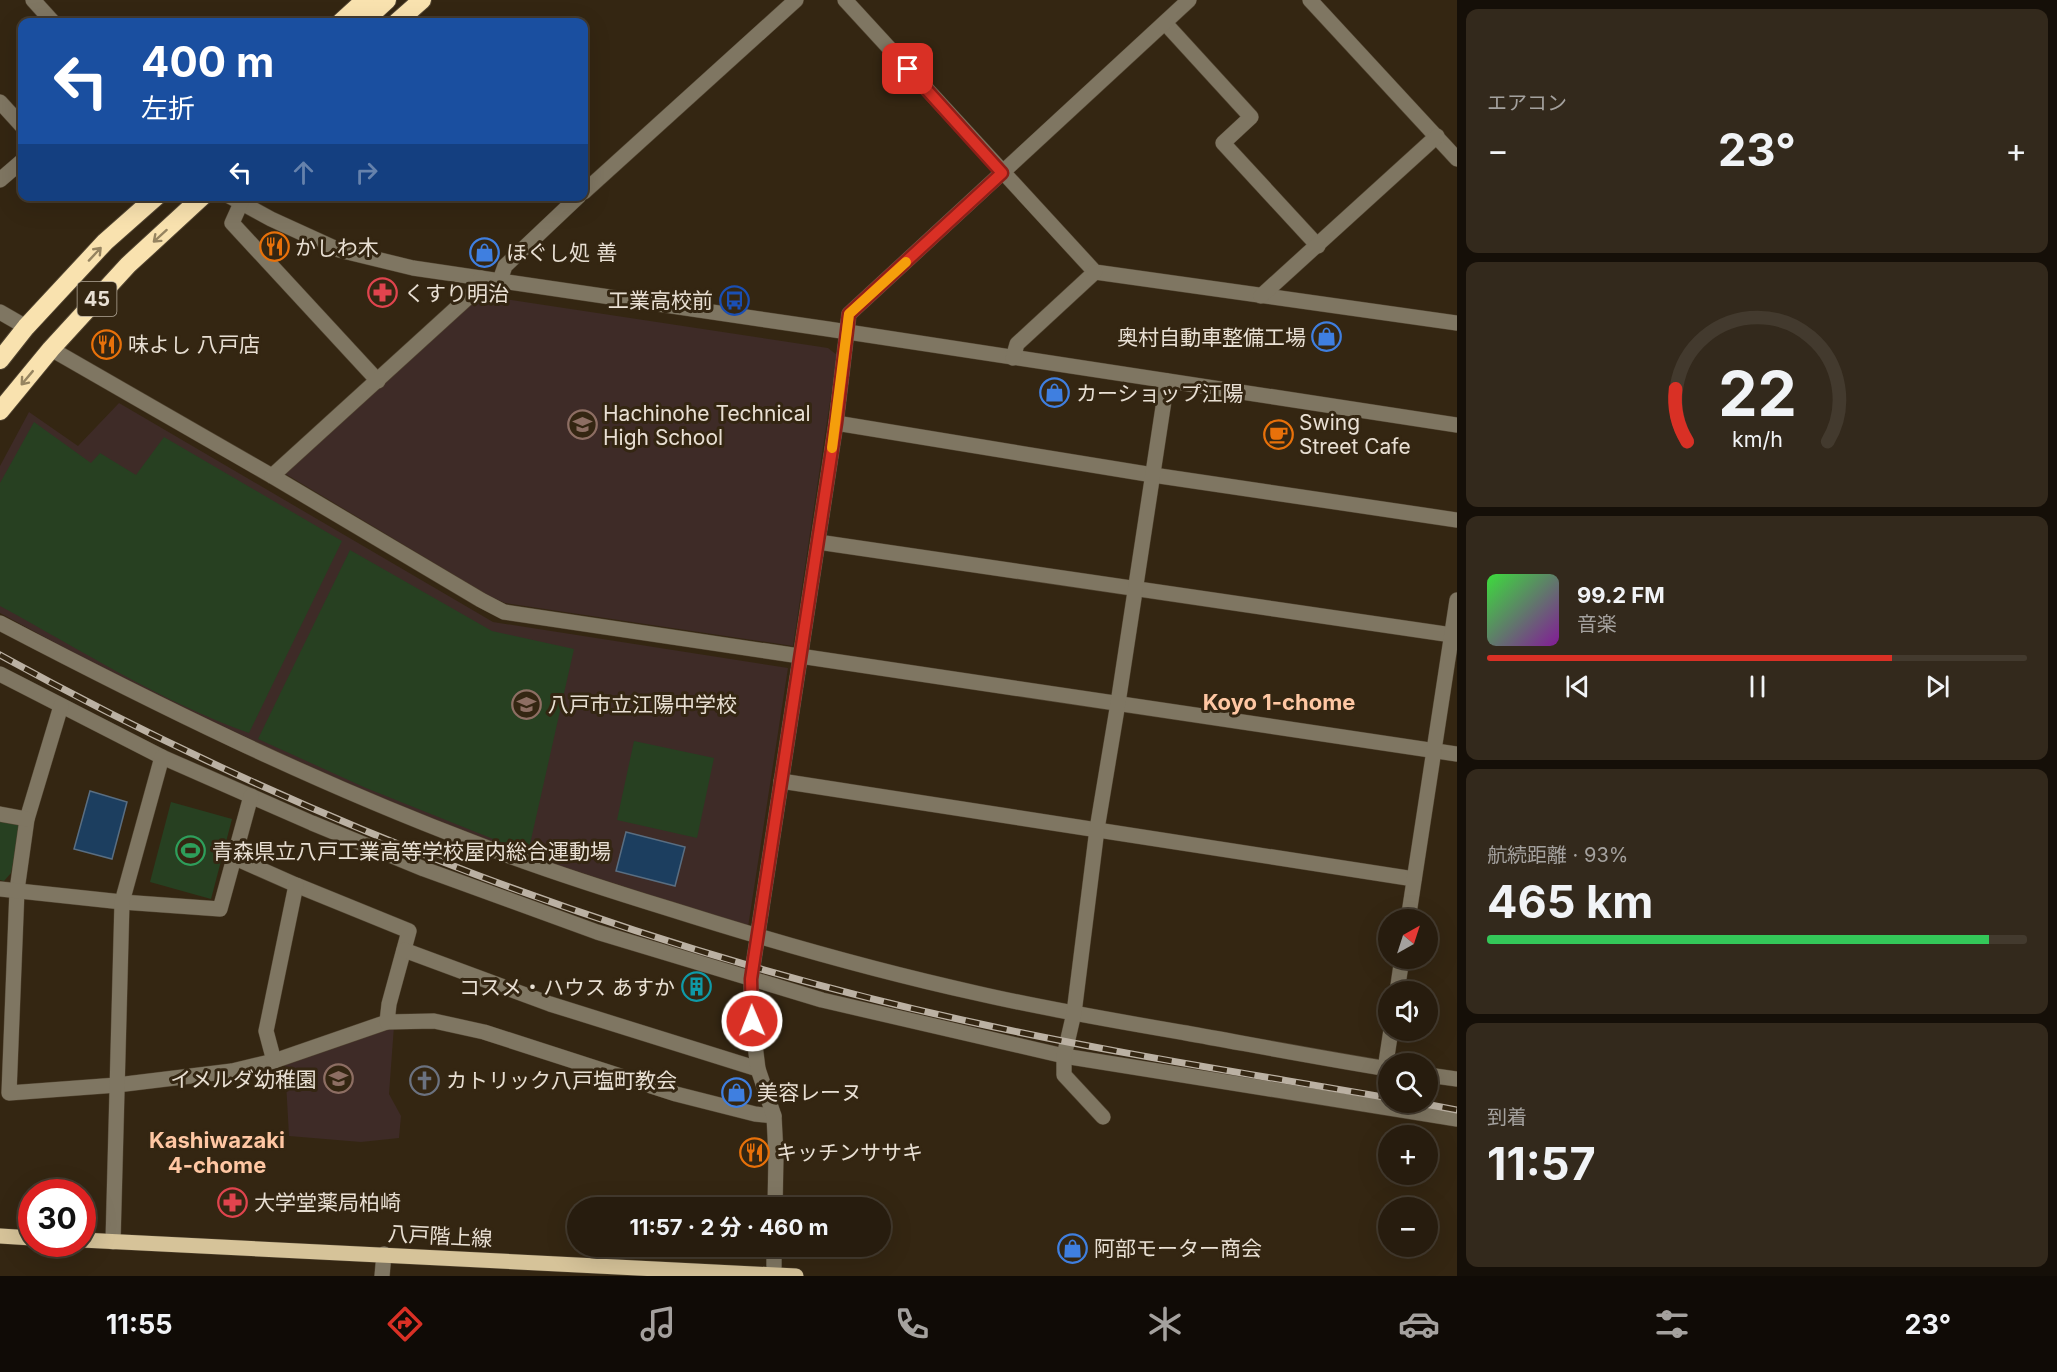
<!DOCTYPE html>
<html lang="ja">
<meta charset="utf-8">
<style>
body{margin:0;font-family:Inter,"Noto Sans JP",sans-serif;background:#33291c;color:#f1f3f6;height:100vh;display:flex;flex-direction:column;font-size:22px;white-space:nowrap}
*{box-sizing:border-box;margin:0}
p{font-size:20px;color:#a4a19e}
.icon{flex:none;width:33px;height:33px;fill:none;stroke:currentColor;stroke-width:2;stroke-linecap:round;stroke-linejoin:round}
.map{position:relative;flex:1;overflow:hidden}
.sheet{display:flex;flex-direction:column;gap:9px;padding:9px;background:#150f08;width:600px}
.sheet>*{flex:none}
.guide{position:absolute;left:18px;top:18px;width:570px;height:183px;border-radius:12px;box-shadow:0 6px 24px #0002,0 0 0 2px #433a2e;background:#1a4fa0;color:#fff;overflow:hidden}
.needle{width:39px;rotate:39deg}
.buttons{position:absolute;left:1378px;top:909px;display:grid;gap:12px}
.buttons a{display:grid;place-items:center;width:60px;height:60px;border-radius:50%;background:#271c0e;box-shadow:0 6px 24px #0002,0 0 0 2px #433a2e;font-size:30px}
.speed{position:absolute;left:18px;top:1179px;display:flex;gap:12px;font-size:30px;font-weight:700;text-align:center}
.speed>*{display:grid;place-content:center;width:78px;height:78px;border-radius:50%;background:#271c0e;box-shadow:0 6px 24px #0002,0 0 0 2px #433a2e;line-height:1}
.speed .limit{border:9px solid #d22;background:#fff;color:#111}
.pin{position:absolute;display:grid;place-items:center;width:51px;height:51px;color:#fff;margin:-26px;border-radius:12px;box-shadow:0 3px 9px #0006}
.me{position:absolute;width:66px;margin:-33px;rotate:359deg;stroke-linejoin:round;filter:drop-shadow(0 0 4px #0008)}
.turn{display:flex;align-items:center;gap:21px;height:126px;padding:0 24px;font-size:27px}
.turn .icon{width:78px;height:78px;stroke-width:2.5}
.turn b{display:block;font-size:42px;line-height:51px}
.lanes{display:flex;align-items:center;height:57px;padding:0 24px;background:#0003;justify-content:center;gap:30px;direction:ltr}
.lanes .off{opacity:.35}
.big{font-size:45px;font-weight:700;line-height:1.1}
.sheet .tile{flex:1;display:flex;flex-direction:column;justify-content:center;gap:9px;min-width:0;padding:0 21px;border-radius:12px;background:#33291c}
.sheet .dial{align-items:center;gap:0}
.dial svg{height:156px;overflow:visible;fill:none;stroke:#433a2e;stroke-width:7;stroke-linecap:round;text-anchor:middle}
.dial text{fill:#f1f3f6;stroke:none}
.song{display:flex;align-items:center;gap:18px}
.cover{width:72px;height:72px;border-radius:9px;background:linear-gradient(135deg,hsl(120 70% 55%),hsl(290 70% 35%))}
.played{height:6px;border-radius:3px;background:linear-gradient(90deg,#d93025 75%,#433a2e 75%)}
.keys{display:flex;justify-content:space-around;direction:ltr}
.heat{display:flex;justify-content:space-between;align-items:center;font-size:33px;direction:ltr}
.charge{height:9px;border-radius:4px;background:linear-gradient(90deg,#34c759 93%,#433a2e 0)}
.trip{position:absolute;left:567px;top:1197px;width:324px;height:60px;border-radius:30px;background:#271c0e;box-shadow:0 6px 24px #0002,0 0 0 2px #433a2e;font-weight:700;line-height:60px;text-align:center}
.dock{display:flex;height:96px;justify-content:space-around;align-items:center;background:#100b06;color:#a4a19e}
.dock .icon{width:42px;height:42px}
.dock .selected{color:#d93025}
.dock b{font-size:27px;color:#f1f3f6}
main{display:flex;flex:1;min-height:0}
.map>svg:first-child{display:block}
.education{fill:#3e2b27}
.green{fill:#274021}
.water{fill:#1c3e5f;stroke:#596e82;stroke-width:1.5}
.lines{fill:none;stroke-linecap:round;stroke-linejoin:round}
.minor-casing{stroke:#514431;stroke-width:16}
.major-casing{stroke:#514431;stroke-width:16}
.highway-casing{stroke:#514431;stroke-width:20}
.minor{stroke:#7f7662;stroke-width:15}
.major{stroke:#d6c399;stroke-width:15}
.highway{stroke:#f9e2af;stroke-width:18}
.rail-casing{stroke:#bbb1a3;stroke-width:7}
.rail{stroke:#342612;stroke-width:4.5;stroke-dasharray:14;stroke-linecap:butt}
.oneway{stroke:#968460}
.route-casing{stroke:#8d1f18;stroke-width:15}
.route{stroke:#d93025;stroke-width:10}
.slow{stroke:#f59e0b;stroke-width:10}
.labels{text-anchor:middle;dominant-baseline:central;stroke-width:6;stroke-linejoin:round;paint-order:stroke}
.shield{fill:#342612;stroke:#b2a899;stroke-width:1.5}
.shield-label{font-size:20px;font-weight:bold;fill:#e8dfd3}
.poi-label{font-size:21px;fill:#e8dfd3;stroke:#342612;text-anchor:start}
.street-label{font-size:21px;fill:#e8dfd3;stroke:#342612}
.neighbourhood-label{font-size:22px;font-weight:bold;fill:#ffc7a3;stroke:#342612}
</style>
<main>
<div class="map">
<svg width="1457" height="1276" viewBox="0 0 1457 1276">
<rect width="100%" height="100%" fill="#342612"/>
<!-- education -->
<g class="education">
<path d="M478 295 828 348 837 355 793 646 505 603 491 597 284 473Z"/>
<path d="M119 403 493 622 788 668 748 927 527 855 370 794 139 688 0 613V466L29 412 78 446Z"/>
<path d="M394 1026 389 1094 401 1116 399 1138 361 1142 289 1136 285 1064Z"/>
</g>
<!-- green -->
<g class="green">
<path d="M34 422 91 463 100 453 136 475 164 437 342 541 249 733C162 702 81 650 0 606V483Z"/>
<path d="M350 550 492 631 574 649 528 853 366 788 258 739Z"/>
<path d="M634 741 714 758 697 838 617 820Z"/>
<path d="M171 802 232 819 211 899 150 882Z"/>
<path d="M0 820 16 822 20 826 11 873 4 881 0 880Z"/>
</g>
<!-- water -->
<g class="water">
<path d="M90 791 127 802 112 859 74 849Z"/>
<path d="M626 832 685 847 675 886 616 871Z"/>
</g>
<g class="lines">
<defs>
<g id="minor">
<path d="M33 0 53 22"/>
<path d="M845 0 1095 272 1457 323"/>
<path d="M1310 0 1457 159"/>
<path d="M1165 23 1251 117 1223 143 1318 246"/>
<path d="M0 102 22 126"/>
<path d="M0 180 22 161"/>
<path d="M584 192 796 0"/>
<path d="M229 196 271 219 339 250 413 268 828 329 1457 425"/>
<path d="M241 203 232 223 378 381"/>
<path d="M500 280 505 266 579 196"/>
<path d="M1261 296 1437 136"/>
<path d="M0 312 26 327"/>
<path d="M51 349 272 476 481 600 504 612 1457 754"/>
<path d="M1013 358 1017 344 1095 272"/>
<path d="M836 423 1153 475 1457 520"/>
<path d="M272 476 474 292 481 278"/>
<path d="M818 542 1452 635"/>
<path d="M0 623C155 704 311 781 475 843 539 868 605 889 670 909 771 941 872 970 976 993 1045 1009 1116 1021 1186 1033 1253 1045 1321 1058 1389 1069"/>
<path d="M0 674 162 757 312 823 424 869 597 932 822 1000 1064 1056 1457 1119"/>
<path d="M61 706 27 819 17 890 9 1093 117 1085 232 1071 274 1061 387 1022"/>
<path d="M781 781 1414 879"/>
<path d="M0 814 27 819"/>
<path d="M235 858 296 885 409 931 389 1004 387 1022 434 1021 484 1032 676 1094 755 1114 774 1116"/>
<path d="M0 889 122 902 220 909 251 796"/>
<path d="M1408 920 1457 600"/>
<path d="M404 950 550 1004 758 1069"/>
<path d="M1397 992 1402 958"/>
<path d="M274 1061 266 1031 296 885"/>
<path d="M1385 1069 1391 1030"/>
<path d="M1428 1075 1457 1079"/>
<path d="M1103 1117 1064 1075V1056L1074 1013 1097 829 1118 703 1167 381"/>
<path d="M775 1208 776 1155 774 1116 758 1069 752 1021 751 979 836 423 849 314 1189 0"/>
<path d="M113 1242 122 902 162 757"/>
<path d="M382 1276 384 1254"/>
<path d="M774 1276V1246"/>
</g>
<g id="major">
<path d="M0 1236 32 1238"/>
<path d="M82 1240 796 1276"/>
</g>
<g id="highway">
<path d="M341 22 365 0"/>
<path d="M363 22 387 0"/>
<path d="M397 22 422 0"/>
<path d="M0 360 26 327 105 242 157 196"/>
<path d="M0 411 51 349 128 265 203 196"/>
</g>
</defs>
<!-- minor casing -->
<use href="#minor" class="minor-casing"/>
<!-- major casing -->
<use href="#major" class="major-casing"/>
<!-- highway casing -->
<use href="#highway" class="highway-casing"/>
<!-- minor -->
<use href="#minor" class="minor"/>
<!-- major -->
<use href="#major" class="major"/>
<!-- highway -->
<use href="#highway" class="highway"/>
<defs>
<g id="rail">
<path d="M0 655C305 823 636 949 976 1023 1112 1053 1251 1074 1389 1098"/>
<path d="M1415 1102 1457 1110"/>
</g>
</defs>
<!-- rail casing -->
<use href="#rail" class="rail-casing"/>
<!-- rail -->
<use href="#rail" class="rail"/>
</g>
<!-- one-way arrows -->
<defs><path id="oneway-shaft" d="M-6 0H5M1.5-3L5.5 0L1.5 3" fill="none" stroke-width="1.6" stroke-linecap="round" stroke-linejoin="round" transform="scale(1.5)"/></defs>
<g class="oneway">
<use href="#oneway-shaft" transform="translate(160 236) rotate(138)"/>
<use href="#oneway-shaft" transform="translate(95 254) rotate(-47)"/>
<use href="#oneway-shaft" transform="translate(27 378) rotate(130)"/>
</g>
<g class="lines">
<defs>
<path id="route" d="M752 1021 751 979 836 423 849 314 1002 173 908 69"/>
</defs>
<!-- route casing -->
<use href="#route" class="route-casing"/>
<!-- route -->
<use href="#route" class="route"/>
<!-- slow -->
<path class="slow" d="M832 448 849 314 906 262"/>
</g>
<!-- icons -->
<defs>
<symbol id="restaurant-ring" viewBox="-11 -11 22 22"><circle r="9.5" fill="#342612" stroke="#e8710a" stroke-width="1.5"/><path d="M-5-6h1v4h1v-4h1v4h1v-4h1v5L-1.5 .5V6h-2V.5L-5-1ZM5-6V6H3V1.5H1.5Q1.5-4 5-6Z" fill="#e8710a"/></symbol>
<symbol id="shop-ring" viewBox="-11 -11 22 22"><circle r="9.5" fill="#342612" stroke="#3f7fe0" stroke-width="1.5"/><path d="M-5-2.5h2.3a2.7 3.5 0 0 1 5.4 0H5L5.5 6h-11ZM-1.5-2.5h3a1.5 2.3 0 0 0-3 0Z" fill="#3f7fe0"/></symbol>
<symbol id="pharmacy-ring" viewBox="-11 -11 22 22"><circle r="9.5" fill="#342612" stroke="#e0444e" stroke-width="1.5"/><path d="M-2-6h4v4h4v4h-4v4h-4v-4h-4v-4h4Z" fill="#e0444e"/></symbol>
<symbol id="bus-ring" viewBox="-11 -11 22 22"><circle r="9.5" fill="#342612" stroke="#1a4fb4" stroke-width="1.5"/><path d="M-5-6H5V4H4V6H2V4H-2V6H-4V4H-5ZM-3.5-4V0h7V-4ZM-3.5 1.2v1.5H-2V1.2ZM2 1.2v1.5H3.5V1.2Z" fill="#1a4fb4"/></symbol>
<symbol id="school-ring" viewBox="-11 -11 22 22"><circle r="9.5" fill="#342612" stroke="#8d6e63" stroke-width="1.5"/><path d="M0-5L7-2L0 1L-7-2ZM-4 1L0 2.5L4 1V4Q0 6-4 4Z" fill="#8d6e63"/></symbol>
<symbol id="cafe-ring" viewBox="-11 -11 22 22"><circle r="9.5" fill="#342612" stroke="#e8710a" stroke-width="1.5"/><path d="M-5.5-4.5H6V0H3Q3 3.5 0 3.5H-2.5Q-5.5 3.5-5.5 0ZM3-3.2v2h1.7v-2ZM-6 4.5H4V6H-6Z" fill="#e8710a"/></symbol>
<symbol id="stadium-ring" viewBox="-11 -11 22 22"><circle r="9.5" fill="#342612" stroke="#2e9e5b" stroke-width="1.5"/><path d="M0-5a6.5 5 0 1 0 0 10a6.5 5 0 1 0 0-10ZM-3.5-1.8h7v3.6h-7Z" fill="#2e9e5b"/></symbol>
<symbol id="building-ring" viewBox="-11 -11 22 22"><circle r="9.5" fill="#342612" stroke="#0f9aa8" stroke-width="1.5"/><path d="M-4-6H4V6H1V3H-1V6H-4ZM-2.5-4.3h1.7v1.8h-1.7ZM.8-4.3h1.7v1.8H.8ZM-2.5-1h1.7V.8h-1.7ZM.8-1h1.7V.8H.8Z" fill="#0f9aa8"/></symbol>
<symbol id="church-ring" viewBox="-11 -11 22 22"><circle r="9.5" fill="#342612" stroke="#6b7280" stroke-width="1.5"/><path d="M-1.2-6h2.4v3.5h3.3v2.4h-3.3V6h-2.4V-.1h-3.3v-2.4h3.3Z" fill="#6b7280"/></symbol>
</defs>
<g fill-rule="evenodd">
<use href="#restaurant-ring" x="258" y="230" width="33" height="33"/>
<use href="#shop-ring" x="468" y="236" width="33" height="33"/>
<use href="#pharmacy-ring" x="366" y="276" width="33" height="33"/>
<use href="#bus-ring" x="718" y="284" width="33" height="33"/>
<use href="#shop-ring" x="1310" y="320" width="33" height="33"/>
<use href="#restaurant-ring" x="90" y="328" width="33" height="33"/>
<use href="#shop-ring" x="1038" y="376" width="33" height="33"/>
<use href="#school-ring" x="566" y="408" width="33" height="33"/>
<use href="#cafe-ring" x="1262" y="418" width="33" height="33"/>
<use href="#school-ring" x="510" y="688" width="33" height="33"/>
<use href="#stadium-ring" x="174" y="834" width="33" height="33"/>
<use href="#building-ring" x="680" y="970" width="33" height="33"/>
<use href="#school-ring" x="322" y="1062" width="33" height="33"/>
<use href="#church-ring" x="408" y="1064" width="33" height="33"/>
<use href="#shop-ring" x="720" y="1076" width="33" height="33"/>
<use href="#restaurant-ring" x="738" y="1136" width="33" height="33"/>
<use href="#pharmacy-ring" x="216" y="1186" width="33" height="33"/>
<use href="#shop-ring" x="1056" y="1232" width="33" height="33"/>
</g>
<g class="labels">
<!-- shield labels -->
<rect class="shield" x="77.5" y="282" width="39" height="34" rx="4.5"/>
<g class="shield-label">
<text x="97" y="299">45</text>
</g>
<!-- poi labels -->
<g class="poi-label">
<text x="295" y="247">かしわ木</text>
<text x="506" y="252">ほぐし処 善</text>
<text x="404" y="293">くすり明治</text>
<text x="713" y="300" text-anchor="end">工業高校前</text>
<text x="1306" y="337" text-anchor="end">奥村自動車整備工場</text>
<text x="128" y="344">味よし 八戸店</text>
<text x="1076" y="393">カーショップ江陽</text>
<text x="603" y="413">Hachinohe Technical<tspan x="603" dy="24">High School</tspan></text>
<text x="1299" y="422">Swing<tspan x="1299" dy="24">Street Cafe</tspan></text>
<text x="548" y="704">八戸市立江陽中学校</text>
<text x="212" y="851">青森県立八戸工業高等学校屋内総合運動場</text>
<text x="675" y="987" text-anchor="end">コスメ・ハウス あすか</text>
<text x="317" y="1079" text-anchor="end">イメルダ幼稚園</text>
<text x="446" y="1080">カトリック八戸塩町教会</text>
<text x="757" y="1092">美容レーヌ</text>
<text x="776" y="1152">キッチンササキ</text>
<text x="254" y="1202">大学堂薬局柏崎</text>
<text x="1094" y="1248">阿部モーター商会</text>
</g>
<!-- street labels -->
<g class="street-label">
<text transform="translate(440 1236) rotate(3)">八戸階上線</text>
</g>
<!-- neighbourhood labels -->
<g class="neighbourhood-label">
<text x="1279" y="702">Koyo 1-chome</text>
<text x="217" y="1140">Kashiwazaki<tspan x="217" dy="25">4-chome</tspan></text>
</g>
</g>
</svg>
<div class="buttons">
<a><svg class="needle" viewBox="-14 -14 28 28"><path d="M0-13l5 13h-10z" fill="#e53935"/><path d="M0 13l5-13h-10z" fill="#a4a19e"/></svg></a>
<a><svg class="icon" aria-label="sound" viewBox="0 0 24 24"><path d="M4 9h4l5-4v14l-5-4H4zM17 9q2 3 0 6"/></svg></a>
<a><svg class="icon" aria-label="search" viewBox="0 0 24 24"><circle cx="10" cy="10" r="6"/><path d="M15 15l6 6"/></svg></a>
<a>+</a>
<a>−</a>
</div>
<div class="speed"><div class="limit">30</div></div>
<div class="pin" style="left:908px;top:69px;background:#d93025"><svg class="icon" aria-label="arrive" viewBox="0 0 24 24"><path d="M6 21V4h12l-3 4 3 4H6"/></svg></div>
<svg class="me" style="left:752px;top:1021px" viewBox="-20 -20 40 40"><circle r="17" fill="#d93025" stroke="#fff" stroke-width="3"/><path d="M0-11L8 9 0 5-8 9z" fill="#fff"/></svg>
<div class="trip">11:57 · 2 分 · 460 m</div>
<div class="guide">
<div class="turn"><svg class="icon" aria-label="left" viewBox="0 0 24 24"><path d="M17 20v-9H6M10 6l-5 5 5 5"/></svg><div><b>400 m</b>左折</div></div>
<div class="lanes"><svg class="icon" aria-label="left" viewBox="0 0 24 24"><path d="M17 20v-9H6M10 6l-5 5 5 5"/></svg><svg class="icon off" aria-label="ahead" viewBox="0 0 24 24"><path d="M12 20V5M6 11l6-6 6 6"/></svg><svg class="icon off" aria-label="right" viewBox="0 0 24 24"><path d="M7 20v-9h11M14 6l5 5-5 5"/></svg></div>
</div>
</div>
<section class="sheet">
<div class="tile"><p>エアコン</p>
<div class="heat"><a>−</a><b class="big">23°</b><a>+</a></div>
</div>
<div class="tile dial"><svg viewBox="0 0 100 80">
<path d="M14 69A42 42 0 1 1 86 69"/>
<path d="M14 69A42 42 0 0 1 8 42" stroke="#d93025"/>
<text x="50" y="56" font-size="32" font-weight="700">22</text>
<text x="50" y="72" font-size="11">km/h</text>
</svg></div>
<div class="tile">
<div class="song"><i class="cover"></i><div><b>99.2 FM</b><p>音楽</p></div></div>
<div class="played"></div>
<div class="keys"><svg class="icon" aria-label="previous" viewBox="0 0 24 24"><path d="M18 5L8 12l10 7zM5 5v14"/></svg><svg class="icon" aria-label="pause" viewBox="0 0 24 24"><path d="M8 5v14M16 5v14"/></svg><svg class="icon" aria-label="next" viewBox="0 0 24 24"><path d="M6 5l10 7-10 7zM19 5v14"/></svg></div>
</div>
<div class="tile"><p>航続距離 · 93%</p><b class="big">465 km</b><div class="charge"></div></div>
<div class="tile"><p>到着</p><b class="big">11:57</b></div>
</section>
</main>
<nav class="dock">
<b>11:55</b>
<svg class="icon selected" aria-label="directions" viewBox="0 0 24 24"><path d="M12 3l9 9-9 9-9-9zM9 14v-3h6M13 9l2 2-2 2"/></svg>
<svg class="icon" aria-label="music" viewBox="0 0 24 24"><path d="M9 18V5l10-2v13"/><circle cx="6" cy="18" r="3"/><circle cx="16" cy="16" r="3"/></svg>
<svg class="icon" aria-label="phone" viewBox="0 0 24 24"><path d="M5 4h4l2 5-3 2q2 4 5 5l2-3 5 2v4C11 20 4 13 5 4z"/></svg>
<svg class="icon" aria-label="climate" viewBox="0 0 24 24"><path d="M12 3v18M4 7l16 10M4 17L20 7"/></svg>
<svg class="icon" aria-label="car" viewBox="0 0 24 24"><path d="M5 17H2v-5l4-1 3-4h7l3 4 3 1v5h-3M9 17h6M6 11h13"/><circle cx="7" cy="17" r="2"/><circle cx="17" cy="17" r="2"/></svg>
<svg class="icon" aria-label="filters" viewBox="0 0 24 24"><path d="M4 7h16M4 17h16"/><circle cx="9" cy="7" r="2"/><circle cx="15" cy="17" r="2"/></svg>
<b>23°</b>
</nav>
